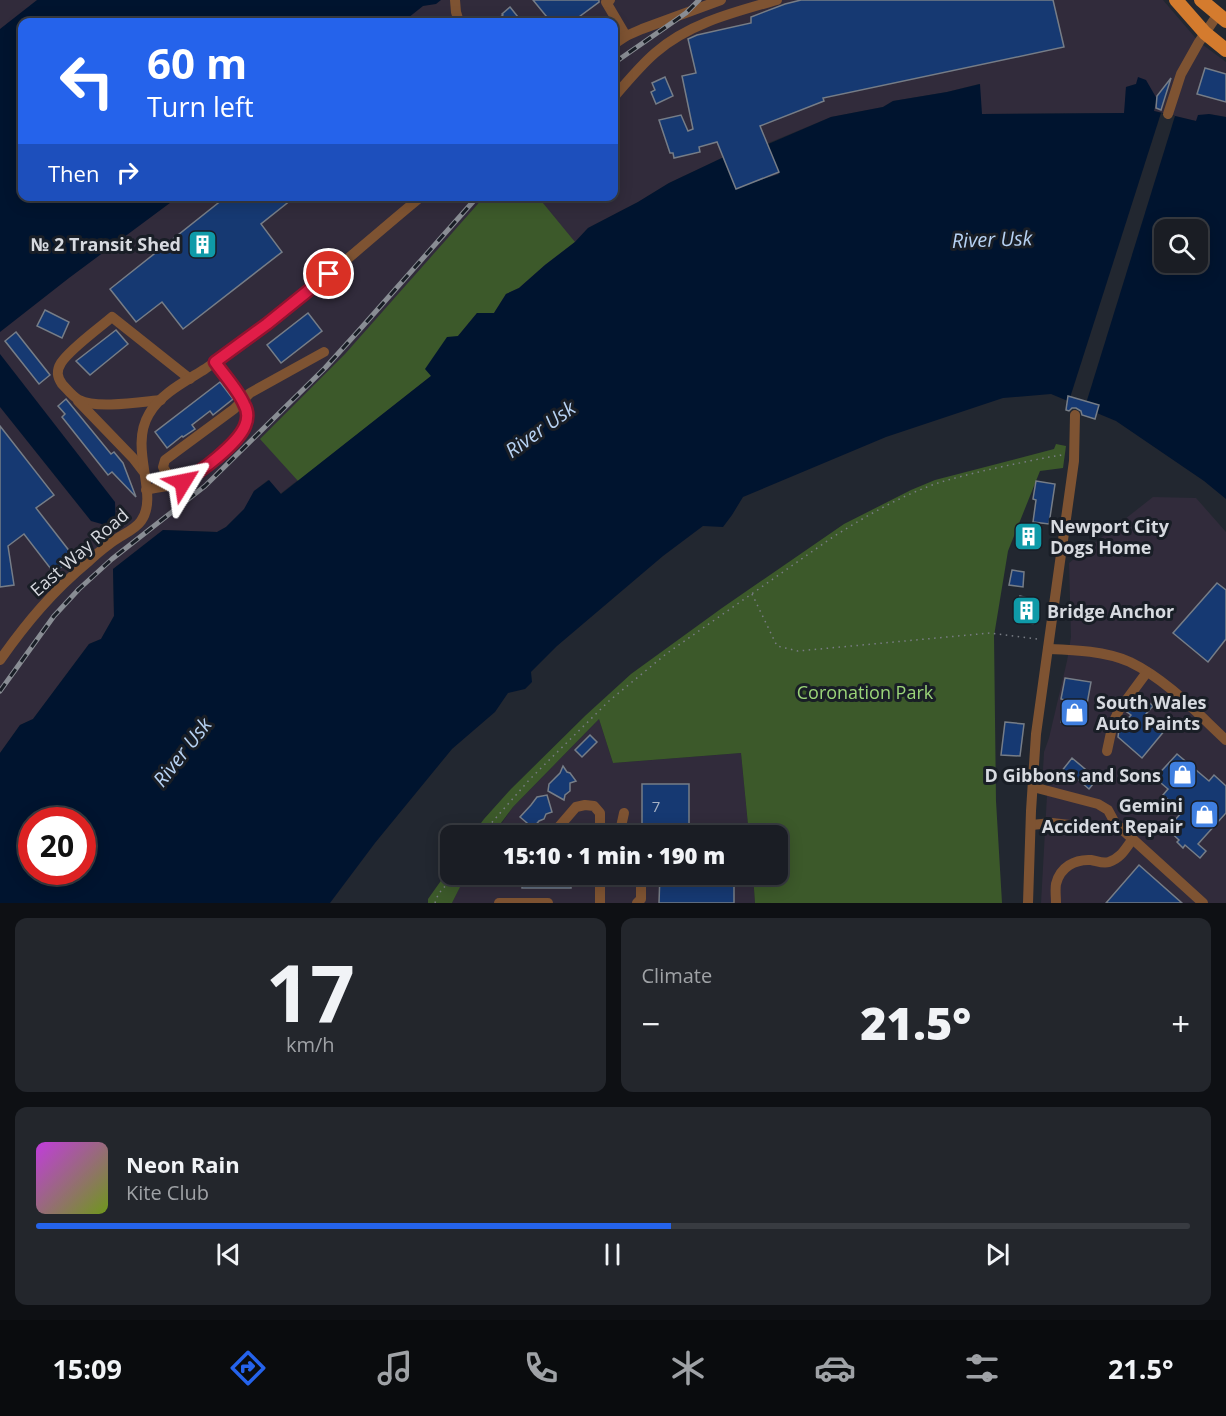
<!DOCTYPE html>
<meta charset="utf-8">
<style>
body{margin:0;font-family:"Open Sans",sans-serif;background:#23262c;color:#f1f3f6;height:100vh;display:flex;flex-direction:column;font-size:22px;white-space:nowrap}
*{box-sizing:border-box;margin:0}
p{font-size:20px;color:#9fa2a6}
.icon{flex:none;width:33px;height:33px;fill:none;stroke:currentColor;stroke-width:2;stroke-linecap:round;stroke-linejoin:round}
.map{position:relative;height:903px;overflow:hidden}
.details{display:flex;flex-direction:column;gap:15px;padding:15px;background:#0e1014;flex:1}
.details>*{flex:none}
.guide{position:absolute;left:18px;top:18px;width:600px;height:183px;border-radius:12px;box-shadow:0 3px 15px #0003,0 0 0 2px #383b41;background:#2563eb;color:#fff;overflow:hidden}
.buttons{position:absolute;left:1154px;top:219px;display:grid;gap:12px}
.buttons a{display:grid;place-items:center;width:54px;height:54px;border-radius:12px;background:#1a1d24;box-shadow:0 3px 15px #0003,0 0 0 2px #383b41;font-size:30px}
.speed{position:absolute;left:18px;top:807px;display:flex;gap:12px;font-size:30px;font-weight:700;text-align:center}
.speed>*{display:grid;place-content:center;width:78px;height:78px;border-radius:50%;background:#1a1d24;box-shadow:0 3px 15px #0003,0 0 0 2px #383b41;line-height:1}
.speed .limit{border:9px solid #d22;background:#fff;color:#111}
.pin{position:absolute;display:grid;place-items:center;width:51px;height:51px;color:#fff;margin:-26px;border:3px solid #fff;border-radius:50%;box-shadow:0 2px 6px #0007}
.me{position:absolute;width:66px;margin:-33px;rotate:55deg;stroke-linejoin:round;filter:drop-shadow(0 0 4px #0008)}
.turn{display:flex;align-items:center;gap:21px;height:126px;padding:0 30px;font-size:27px}
.turn .icon{width:78px;height:78px;stroke-width:2.5}
.turn b{display:block;font-size:42px;line-height:51px}
.then{display:flex;align-items:center;height:57px;padding:0 30px;background:#0003;gap:12px;font-size:22px}
.big{font-size:45px;font-weight:800;line-height:1.1}
.details .widget{flex:1;display:flex;flex-direction:column;justify-content:center;gap:9px;min-width:0;padding:0 21px;border-radius:12px;background:#23262c}
.details .dial{align-items:center;gap:0}
.dial b{font-size:78px;line-height:1}
.song{display:flex;align-items:center;gap:18px}
.cover{width:72px;height:72px;border-radius:9px;background:linear-gradient(135deg,hsl(290 70% 55%),hsl(80 70% 35%))}
.played{height:6px;border-radius:3px;background:linear-gradient(90deg,#2563eb 55%,#383b41 55%)}
.keys{display:flex;justify-content:space-around;direction:ltr}
.heat{display:flex;justify-content:space-between;align-items:center;font-size:33px;direction:ltr}
.details .tiles{flex:1;display:grid;gap:15px;grid-template-columns:1fr 1fr}
.widget:last-child{grid-column:span 2}
.trip{position:absolute;left:440px;top:825px;width:348px;height:60px;border-radius:12px;background:#1a1d24;box-shadow:0 3px 15px #0003,0 0 0 2px #383b41;font-weight:800;line-height:60px;text-align:center}
.tab-bar{display:flex;height:96px;justify-content:space-around;align-items:center;background:#0a0c0e;color:#9fa2a6}
.tab-bar .icon{width:42px;height:42px}
.tab-bar .active{color:#2563eb}
.tab-bar b{font-size:27px;color:#f1f3f6}
.map>svg:first-child{display:block}
.industrial{fill:#312b3b;fill-rule:evenodd}
.green{fill:#3c592a}
.water{fill:#00142f;fill-rule:evenodd}
.pier{fill:#222730}
.building{fill:#163972;stroke:#767d87;stroke-width:1.5}
.lines{fill:none;stroke-linecap:round;stroke-linejoin:round}
.path{stroke:#797d85;stroke-width:1.5;stroke-dasharray:1.5 4.5;stroke-linecap:butt}
.minor{stroke:#7e5332;stroke-width:10}
.major{stroke:#d47b2e;stroke-width:14}
.rail-casing{stroke:#898d94;stroke-width:5}
.rail{stroke:#191e26;stroke-width:3;stroke-dasharray:9;stroke-linecap:butt}
.route-casing{stroke:#92132f;stroke-width:15}
.route{stroke:#e11d48;stroke-width:10}
.labels{text-anchor:middle;dominant-baseline:central;stroke-width:6;stroke-linejoin:round;paint-order:stroke}
.number-label{font-size:15px;fill:#a7b2c4}
.poi-label{font-size:18px;font-weight:bold;fill:#d7dae0;stroke:#191e26;text-anchor:end}
.street-label{font-size:18px;fill:#d7dae0;stroke:#191e26}
.park-label{font-size:18px;fill:#9bd479;stroke:#191e26}
.water-label{font-size:20px;font-style:italic;fill:#b7d2f3;stroke:#191e26}
</style>
<div class="map">
<svg width="1226" height="903" viewBox="0 0 1226 903">
<rect width="100%" height="100%" fill="#222730"/>
<!-- industrial -->
<g class="industrial">
<path d="M0 0H1163L1199 42 1226 62V117L1209 114 1196 121 1154 111 1136 84 1126 87 1125 113 981 114 979 84 947 92 893 101 883 107 831 117 766 144 779 174 736 189 724 157 669 183 638 202 588 228 575 242 431 376 280 494 268 480 254 491 245 509 226 527 217 532 163 530 113 569 114 616 101 639 89 644 33 719 20 725 0 753ZM22 22H614V196H22Z"/>
<path d="M1153 497 1196 498 1226 532V903H1041L1048 777 1043 770 1044 752 1049 738 1067 661 1071 637 1069 563Z"/>
<path d="M599 719 613 763 741 753 749 835 493 836 513 807Z"/>
<path d="M466 874 753 875 755 903H452Z"/>
</g>
<!-- green -->
<g class="green">
<path d="M484 197H538L575 242 545 265 519 288 506 294 494 313H477L458 336 431 376 298 481 260 439 345 354Z"/>
<path d="M1056 444 1066 446 1063 468 1040 471 1008 551 994 636 996 801 1002 903H755L753 875 777 874V836L749 835 741 753 613 763 599 719 513 807 492 835H472L484 819 511 789 586 715 631 674 722 608 844 524 911 490 935 480 1054 449Z"/>
<path d="M450 868V874L466 875 452 903H428V899Z"/>
</g>
<!-- water -->
<g class="water">
<path d="M37 0H441L436 4 423 6 403 22H22V196L178 197 69 278 0 332V29Z"/>
<path d="M1138 77 1146 80 1157 99 1154 111 1196 121 1198 115 1209 114 1226 117V499L1204 481 1116 421 1051 394 1003 398 886 437 743 497 732 515 723 527 703 526 663 556 557 646 531 672 532 682 525 689 508 693 495 712 452 749 375 843 330 903H0V753L20 725 33 719 89 644 101 639 114 616 113 569 163 530 217 532 226 527 244 509 254 491 269 480 281 494 431 376 425 369 447 337 458 336 477 313H494L506 294 519 288 545 265 575 242 588 228 638 202 669 183 724 157 736 188 779 174 766 145 831 117 883 107 893 101 947 92 980 84 982 114 1124 113 1126 87 1136 84ZM1164 230H1197V262H1164ZM32 820H82V872H32Z"/>
<path d="M0 354 115 502 116 524 112 527 91 521 0 407Z"/>
</g>
<!-- pier -->
<path class="pier" d="M1161 113 1175 116 1084 410 1068 404Z"/>
<!-- building -->
<g class="building">
<path d="M533 0H599V2L572 22H551Z"/>
<path d="M801 0H1053L1064 47 823 98 824 101 760 126 779 172 736 189 717 142 699 147 700 152 674 158 673 153H670L659 120 681 115 688 131 693 129 682 76 696 73 688 39 697 35 751 23V17L785 4Z"/>
<path d="M510 7 522 22H493L503 15 502 14Z"/>
<path d="M1205 68 1226 74V102L1197 94Z"/>
<path d="M665 77 673 96 656 104 651 92 655 90 652 83Z"/>
<path d="M1171 78 1161 110 1156 108 1157 96Z"/>
<path d="M227 196H296L261 224 282 252 183 329 162 302 136 322 110 289Z"/>
<path d="M45 310 69 322 62 338 37 326Z"/>
<path d="M308 313 322 331 281 363 267 345Z"/>
<path d="M116 330 128 344 90 375 76 361Z"/>
<path d="M16 332 50 375 39 384 5 341Z"/>
<path d="M220 382 233 399 213 415 210 411 192 425 195 429 183 437 182 436 167 448 155 432Z"/>
<path d="M1068 396 1099 405 1095 419 1082 415 1081 411 1076 408H1072L1069 411 1066 410Z"/>
<path d="M66 399 111 454 114 452 123 463 136 497 112 472 108 475 62 417 65 414 58 406Z"/>
<path d="M0 426 54 495 36 508 74 557 54 573 24 534 8 546 14 585 0 587Z"/>
<path d="M1036 481 1055 484 1049 524 1033 522 1036 500 1033 499Z"/>
<path d="M1022 527 1038 529 1035 546 1020 544Z"/>
<path d="M1012 570 1024 572 1023 587 1009 585Z"/>
<path d="M1217 583 1226 590V639L1208 662 1173 633Z"/>
<path d="M1020 596 1039 601 1033 624 1014 619Z"/>
<path d="M1065 678 1091 682 1087 704 1084 703 1081 725 1061 722 1065 700 1061 699Z"/>
<path d="M1141 695 1153 706 1146 714 1165 730 1142 758 1118 737 1119 729 1131 715 1127 712Z"/>
<path d="M1005 722 1024 724 1020 756 1001 755Z"/>
<path d="M590 735 597 742 582 757 575 750Z"/>
<path d="M1177 754 1209 781 1214 775 1226 786V813L1198 844 1206 851 1200 858 1185 845 1183 848 1177 842 1179 840 1167 829 1182 812 1163 795 1168 789 1155 778Z"/>
<path d="M1072 758 1097 779 1089 789 1074 776 1070 780 1061 772Z"/>
<path d="M563 766 567 772 570 773 576 781 570 783V791L565 795 564 800 548 791 549 784 560 773Z"/>
<path d="M642 784H689V825L642 824Z"/>
<path d="M547 795 552 812 546 814 544 819 539 821 533 828 520 817 531 805 537 797Z"/>
<path d="M1139 865 1182 903H1106Z"/>
<path d="M522 874H579L577 880 579 884 571 886V888H522Z"/>
<path d="M660 874H734V903H659Z"/>
</g>
<g class="lines">
<!-- path -->
<g class="path">
<path d="M752 594 777 646 798 651 990 633 1037 639"/>
<path d="M480 836 530 779 609 701 666 654 830 539C864 517 900 496 938 483 977 471 1019 463 1060 455L1062 456"/>
<path d="M435 903C439 888 448 887 454 874"/>
</g>
<!-- minor -->
<g class="minor">
<path d="M455 0 456 12 459 22"/>
<path d="M610 0 606 2 626 36"/>
<path d="M614 44 626 36 642 29 721 0"/>
<path d="M614 97C627 82 640 66 655 53 689 23 735 12 777 0"/>
<path d="M1168 114 1181 74 1199 42 1218 14"/>
<path d="M161 400C140 402 96 409 79 400 72 396 67 389 62 384 57 377 56 371 61 363 70 349 98 329 112 317L190 379"/>
<path d="M78 401 133 458 143 471"/>
<path d="M174 484 163 467 165 460 234 409 250 393 324 352"/>
<path d="M146 490C158 487 172 486 183 482 198 477 235 444 243 431 246 425 248 419 247 413 245 397 225 375 215 362"/>
<path d="M1048 649C1075 650 1105 651 1130 662 1167 680 1196 712 1226 740"/>
<path d="M0 660C27 622 52 592 88 562 95 555 104 548 112 542 121 535 135 530 141 521 160 495 128 449 149 414 160 394 186 381 205 369 222 357 240 345 257 332 314 290 367 241 422 196"/>
<path d="M1107 751 1113 723 1119 710 1147 672"/>
<path d="M1115 823 1203 903"/>
<path d="M1031 825 1052 823 1104 829 1115 823 1108 810 1098 804 1033 787"/>
<path d="M551 836 576 807 585 805 594 806 600 813V836"/>
<path d="M619 836 624 813"/>
<path d="M499 903H548"/>
<path d="M600 903V874"/>
<path d="M637 903 641 899V874"/>
<path d="M1028 903 1031 811 1036 734 1074 461 1075 415"/>
<path d="M1056 903C1056 897 1055 890 1056 884 1060 867 1075 859 1091 860 1097 861 1103 864 1109 862 1121 858 1125 849 1132 840"/>
</g>
<!-- major -->
<g class="major">
<path d="M1176 0 1205 33 1226 50"/>
<path d="M1201 0 1226 21"/>
</g>
<defs>
<g id="rail">
<path d="M614 63 686 13 699 0"/>
<path d="M0 691 54 616 79 589 112 559 205 486 325 368 362 327 478 196"/>
</g>
</defs>
<!-- rail casing -->
<use href="#rail" class="rail-casing"/>
<!-- rail -->
<use href="#rail" class="rail"/>
</g>
<g class="lines">
<defs>
<path id="route" d="M183 482C200 472 237 445 245 426 248 419 248 411 244 404 238 390 224 375 215 362L267 324 329 274"/>
</defs>
<!-- route casing -->
<use href="#route" class="route-casing"/>
<!-- route -->
<use href="#route" class="route"/>
</g>
<!-- icons -->
<defs>
<symbol id="building-square" viewBox="-11 -11 22 22"><rect x="-9" y="-9" width="18" height="18" rx="4" fill="#0f9aa8" stroke="#191e26"/><path d="M-4-6H4V6H1V3H-1V6H-4ZM-2.5-4.3h1.7v1.8h-1.7ZM.8-4.3h1.7v1.8H.8ZM-2.5-1h1.7V.8h-1.7ZM.8-1h1.7V.8H.8Z" fill="#fff"/></symbol>
<symbol id="shop-square" viewBox="-11 -11 22 22"><rect x="-9" y="-9" width="18" height="18" rx="4" fill="#3f7fe0" stroke="#191e26"/><path d="M-5-2.5h2.3a2.7 3.5 0 0 1 5.4 0H5L5.5 6h-11ZM-1.5-2.5h3a1.5 2.3 0 0 0-3 0Z" fill="#fff"/></symbol>
</defs>
<g fill-rule="evenodd">
<use href="#building-square" x="186" y="228" width="33" height="33"/>
<use href="#building-square" x="1012" y="520" width="33" height="33"/>
<use href="#building-square" x="1010" y="594" width="33" height="33"/>
<use href="#shop-square" x="1058" y="696" width="33" height="33"/>
<use href="#shop-square" x="1166" y="758" width="33" height="33"/>
<use href="#shop-square" x="1188" y="798" width="33" height="33"/>
</g>
<g class="labels">
<!-- number labels -->
<g class="number-label">
<text x="656" y="806">7</text>
</g>
<!-- poi labels -->
<g class="poi-label">
<text x="181" y="244">№ 2 Transit Shed</text>
<text x="1050" y="526" text-anchor="start">Newport City<tspan x="1050" dy="21">Dogs Home</tspan></text>
<text x="1047" y="611" text-anchor="start">Bridge Anchor</text>
<text x="1096" y="702" text-anchor="start">South Wales<tspan x="1096" dy="21">Auto Paints</tspan></text>
<text x="1161" y="775">D Gibbons and Sons</text>
<text x="1183" y="805">Gemini<tspan x="1183" dy="21">Accident Repair</tspan></text>
</g>
<!-- street labels -->
<g class="street-label">
<text transform="translate(79 552) rotate(-41)">East Way Road</text>
</g>
<!-- park labels -->
<g class="park-label">
<text x="865" y="692">Coronation Park</text>
</g>
<!-- water labels -->
<g class="water-label">
<text transform="translate(992 239) rotate(-2)">River Usk</text>
<text transform="translate(540 429) rotate(-36)">River Usk</text>
<text transform="translate(182 752) rotate(-52)">River Usk</text>
</g>
</g>
</svg>
<div class="buttons">
<a><svg class="icon" aria-label="search" viewBox="0 0 24 24"><circle cx="10" cy="10" r="6"/><path d="M15 15l6 6"/></svg></a>
</div>
<div class="speed"><div class="limit">20</div></div>
<div class="pin" style="left:329px;top:274px;background:#d93025"><svg class="icon" aria-label="arrive" viewBox="0 0 24 24"><path d="M6 21V4h12l-3 4 3 4H6"/></svg></div>
<svg class="me" style="left:183px;top:482px" viewBox="-20 -20 40 40"><path d="M0-17L14 15 0 8-14 15z" fill="#e11d48" stroke="#fff" stroke-width="4"/></svg>
<div class="trip">15:10 · 1 min · 190 m</div>
<div class="guide">
<div class="turn"><svg class="icon" aria-label="left" viewBox="0 0 24 24"><path d="M17 20v-9H6M10 6l-5 5 5 5"/></svg><div><b>60 m</b>Turn left</div></div>
<div class="then">Then<svg class="icon" aria-label="right" viewBox="0 0 24 24"><path d="M7 20v-9h11M14 6l5 5-5 5"/></svg></div>
</div>
</div>
<section class="details">
<div class="tiles">
<div class="widget dial"><b>17</b><p>km/h</p></div>
<div class="widget"><p>Climate</p>
<div class="heat"><a>−</a><b class="big">21.5°</b><a>+</a></div>
</div>
<div class="widget">
<div class="song"><i class="cover"></i><div><b>Neon Rain</b><p>Kite Club</p></div></div>
<div class="played"></div>
<div class="keys"><svg class="icon" aria-label="previous" viewBox="0 0 24 24"><path d="M18 5L8 12l10 7zM5 5v14"/></svg><svg class="icon" aria-label="pause" viewBox="0 0 24 24"><path d="M8 5v14M16 5v14"/></svg><svg class="icon" aria-label="next" viewBox="0 0 24 24"><path d="M6 5l10 7-10 7zM19 5v14"/></svg></div>
</div>
</div>
</section>
<nav class="tab-bar">
<b>15:09</b>
<svg class="icon active" aria-label="directions" viewBox="0 0 24 24"><path d="M12 3l9 9-9 9-9-9zM9 14v-3h6M13 9l2 2-2 2"/></svg>
<svg class="icon" aria-label="music" viewBox="0 0 24 24"><path d="M9 18V5l10-2v13"/><circle cx="6" cy="18" r="3"/><circle cx="16" cy="16" r="3"/></svg>
<svg class="icon" aria-label="phone" viewBox="0 0 24 24"><path d="M5 4h4l2 5-3 2q2 4 5 5l2-3 5 2v4C11 20 4 13 5 4z"/></svg>
<svg class="icon" aria-label="climate" viewBox="0 0 24 24"><path d="M12 3v18M4 7l16 10M4 17L20 7"/></svg>
<svg class="icon" aria-label="car" viewBox="0 0 24 24"><path d="M5 17H2v-5l4-1 3-4h7l3 4 3 1v5h-3M9 17h6M6 11h13"/><circle cx="7" cy="17" r="2"/><circle cx="17" cy="17" r="2"/></svg>
<svg class="icon" aria-label="filters" viewBox="0 0 24 24"><path d="M4 7h16M4 17h16"/><circle cx="9" cy="7" r="2"/><circle cx="15" cy="17" r="2"/></svg>
<b>21.5°</b>
</nav>
